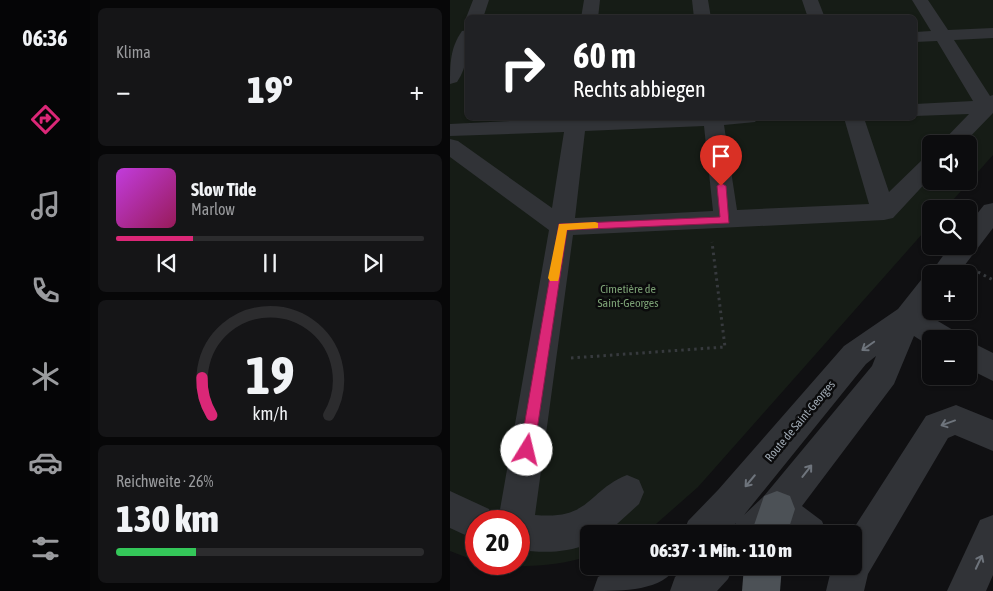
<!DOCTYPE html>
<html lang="de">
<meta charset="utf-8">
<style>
body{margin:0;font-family:"Asap Condensed",sans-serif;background:#151517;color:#f1f3f6;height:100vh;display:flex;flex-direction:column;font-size:19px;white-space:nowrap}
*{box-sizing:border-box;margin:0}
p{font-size:16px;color:#9a9b9e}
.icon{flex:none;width:28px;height:28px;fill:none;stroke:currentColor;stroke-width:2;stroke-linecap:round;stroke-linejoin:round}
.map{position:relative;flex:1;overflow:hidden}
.sheet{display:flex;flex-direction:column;gap:8px;padding:8px;background:#070708;width:360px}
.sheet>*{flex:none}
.hud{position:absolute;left:15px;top:15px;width:452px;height:105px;border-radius:8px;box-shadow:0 1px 4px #0004,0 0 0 1px #2c2c2e;background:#202124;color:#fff;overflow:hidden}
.buttons{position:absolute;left:472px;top:135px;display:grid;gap:10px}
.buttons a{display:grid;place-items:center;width:55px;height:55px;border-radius:8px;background:#0c0c0e;box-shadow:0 1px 4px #0004,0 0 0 1px #2c2c2e;font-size:25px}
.speed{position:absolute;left:15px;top:510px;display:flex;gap:10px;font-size:25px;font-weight:700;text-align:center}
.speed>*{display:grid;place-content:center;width:65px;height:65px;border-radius:50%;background:#0c0c0e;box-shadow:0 1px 4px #0004,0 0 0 1px #2c2c2e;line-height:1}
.speed .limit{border:8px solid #d22;background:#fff;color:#111}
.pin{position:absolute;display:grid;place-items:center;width:42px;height:42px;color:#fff;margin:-51px -21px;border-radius:50% 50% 50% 0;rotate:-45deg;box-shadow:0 0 5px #0007}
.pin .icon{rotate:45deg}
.me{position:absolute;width:55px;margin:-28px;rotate:9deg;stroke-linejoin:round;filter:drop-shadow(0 0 4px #0008)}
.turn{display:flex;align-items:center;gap:18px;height:105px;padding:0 25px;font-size:22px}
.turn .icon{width:65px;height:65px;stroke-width:2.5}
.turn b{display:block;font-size:35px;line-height:42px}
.big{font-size:38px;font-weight:800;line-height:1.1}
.sheet .card{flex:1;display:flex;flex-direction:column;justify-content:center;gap:8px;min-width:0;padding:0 18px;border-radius:8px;background:#151517}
.sheet .dial{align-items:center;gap:0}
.dial svg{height:130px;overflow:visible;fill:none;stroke:#2c2c2e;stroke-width:7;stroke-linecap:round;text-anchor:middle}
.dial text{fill:#f1f3f6;stroke:none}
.song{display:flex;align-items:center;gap:15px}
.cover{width:60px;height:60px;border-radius:8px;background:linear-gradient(135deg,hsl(290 70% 55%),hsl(330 70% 35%))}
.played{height:5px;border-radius:2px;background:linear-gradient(90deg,#db2777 25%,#2c2c2e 25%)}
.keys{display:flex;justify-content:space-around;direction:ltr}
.heat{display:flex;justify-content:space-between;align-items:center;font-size:28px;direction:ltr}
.charge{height:8px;border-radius:4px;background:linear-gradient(90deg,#34c759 26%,#2c2c2e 0)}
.trip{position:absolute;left:130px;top:525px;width:282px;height:50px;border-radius:8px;background:#0c0c0e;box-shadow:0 1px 4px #0004,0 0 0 1px #2c2c2e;font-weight:800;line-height:50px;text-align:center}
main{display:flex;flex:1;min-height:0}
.dock{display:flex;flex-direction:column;width:90px;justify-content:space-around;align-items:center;background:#050506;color:#9a9b9e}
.dock .icon{width:35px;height:35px}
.dock .active{color:#db2777}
.dock b{font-size:22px;color:#f1f3f6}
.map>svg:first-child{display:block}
.green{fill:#161c16;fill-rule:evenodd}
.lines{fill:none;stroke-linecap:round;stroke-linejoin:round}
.path{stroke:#373a3e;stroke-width:3;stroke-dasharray:2.5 4;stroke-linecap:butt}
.minor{fill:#313337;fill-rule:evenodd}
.major{fill:#4c5156;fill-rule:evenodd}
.oneway{stroke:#6e747c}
.route{fill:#db2777;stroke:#8e194d}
.slow{fill:#f59e0b}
.labels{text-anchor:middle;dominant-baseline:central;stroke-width:5;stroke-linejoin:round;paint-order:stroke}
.park-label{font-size:12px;fill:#7ca175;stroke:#0b0b0c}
.street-label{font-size:12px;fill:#a0aab4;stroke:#0b0b0c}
</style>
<main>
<nav class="dock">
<b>06:36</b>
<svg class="icon active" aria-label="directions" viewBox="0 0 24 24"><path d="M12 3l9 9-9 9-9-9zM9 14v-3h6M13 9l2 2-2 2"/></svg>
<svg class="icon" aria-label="music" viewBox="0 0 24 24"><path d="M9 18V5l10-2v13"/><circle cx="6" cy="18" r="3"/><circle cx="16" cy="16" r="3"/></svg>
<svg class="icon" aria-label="phone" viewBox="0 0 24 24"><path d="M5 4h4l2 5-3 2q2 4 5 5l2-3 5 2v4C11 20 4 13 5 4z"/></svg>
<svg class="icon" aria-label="climate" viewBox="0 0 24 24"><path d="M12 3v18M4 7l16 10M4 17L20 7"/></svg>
<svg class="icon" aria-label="car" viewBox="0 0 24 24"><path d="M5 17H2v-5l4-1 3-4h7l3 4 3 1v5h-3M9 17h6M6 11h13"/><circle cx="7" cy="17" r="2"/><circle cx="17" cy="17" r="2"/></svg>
<svg class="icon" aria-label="filters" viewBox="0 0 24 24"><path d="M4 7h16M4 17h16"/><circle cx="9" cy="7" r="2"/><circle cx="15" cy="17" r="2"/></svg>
</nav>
<section class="sheet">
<div class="card"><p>Klima</p>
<div class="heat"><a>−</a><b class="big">19°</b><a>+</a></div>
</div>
<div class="card">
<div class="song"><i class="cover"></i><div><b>Slow Tide</b><p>Marlow</p></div></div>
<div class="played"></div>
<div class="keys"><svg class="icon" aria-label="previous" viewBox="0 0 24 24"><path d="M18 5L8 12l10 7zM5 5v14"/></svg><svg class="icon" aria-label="pause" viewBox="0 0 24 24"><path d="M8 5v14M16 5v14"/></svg><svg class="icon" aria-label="next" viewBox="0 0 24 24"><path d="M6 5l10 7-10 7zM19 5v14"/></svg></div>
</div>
<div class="card dial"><svg viewBox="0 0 100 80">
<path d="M14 69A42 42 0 1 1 86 69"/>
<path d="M14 69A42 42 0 0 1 8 46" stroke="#db2777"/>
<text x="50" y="56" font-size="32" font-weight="700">19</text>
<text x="50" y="72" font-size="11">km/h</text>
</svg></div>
<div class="card"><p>Reichweite · 26%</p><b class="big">130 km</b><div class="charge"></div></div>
</section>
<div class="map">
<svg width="543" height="591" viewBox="0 0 543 591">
<rect width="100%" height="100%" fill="#101012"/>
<!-- green -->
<path class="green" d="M0 0H543V155L495 209H481V224L248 487 206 524 188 534H139V556C107 566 78 568 45 564H69V521H26V561L0 551ZM18 18H465V118H18ZM481 144H519V181H481Z"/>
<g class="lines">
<!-- path -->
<g class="path">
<path d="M528 272 543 280"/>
<path d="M121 358 275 347 262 242"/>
<path d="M486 385 491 376"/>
</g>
<!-- minor -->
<g class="minor">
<path d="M23 0H39L33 18H18V21L16 18Z"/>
<path d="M134 0H150L148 18H131Z"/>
<path d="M242 0H258L261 18H244Z"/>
<path d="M352 0H368L375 18H358Z"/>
<path d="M462 0H478L498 30 543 28V38L504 40 540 96 543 95V113L513 144H490L519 114 465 116V104L523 101 487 41 465 42V32L481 31Z"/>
<path d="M18 30C18 49 18 66 7 82L0 84C0 64 0 48 12 31Z"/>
<path d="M116 118H308L305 122 274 125 287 210 419 204 394 118H414L439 192 473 159 481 157V177L443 218 434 220 123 235 85 515C141 520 136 492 177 475L189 480 194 492 189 504 156 534H139V544C115 553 94 553 69 550V521H48L99 230 0 157V139L8 141 102 208 114 132 0 136V124ZM254 126 263 211 125 218 135 131Z"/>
<path d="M543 203V228L508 274H481V277L480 274 500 246H519V224L534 205Z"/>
<path d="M481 277V308L476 314 503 330 507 339H481V347L464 336 444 384 352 506 372 521 377 534H282L286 523 276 534H233L238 521 268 490 394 346 448 309 471 280ZM426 356 422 366 314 496 294 515 416 364Z"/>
<path d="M519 341 543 353V381L519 369Z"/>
<path d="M506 405 543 420V451L505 435 498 438 418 574 414 591H376L382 566H404V534H400L476 416Z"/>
<path d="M0 491 39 509 44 521H26V540L0 528Z"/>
<path d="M543 515V575L536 591H497L530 520Z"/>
<path d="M169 566H227C213 591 173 591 143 591L148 577Z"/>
<path d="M237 566H284L278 579 267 591H220L225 577Z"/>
</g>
<!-- major -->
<g class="major">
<path d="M327 491 340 496 345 509 337 534H301L314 496Z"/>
<path d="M294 566H332L330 591H292Z"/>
</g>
</g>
<!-- one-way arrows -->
<defs><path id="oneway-shaft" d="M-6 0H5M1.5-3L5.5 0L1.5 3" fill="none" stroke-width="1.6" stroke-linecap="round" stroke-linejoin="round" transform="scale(1.25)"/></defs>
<g class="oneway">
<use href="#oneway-shaft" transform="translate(418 346) rotate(145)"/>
<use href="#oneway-shaft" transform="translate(498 423) rotate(160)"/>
<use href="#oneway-shaft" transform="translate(357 471) rotate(-52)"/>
<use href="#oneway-shaft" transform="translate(300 481) rotate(130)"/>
<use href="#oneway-shaft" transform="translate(529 562) rotate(-65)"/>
</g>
<!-- route -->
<path class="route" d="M271 183 276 186 279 223 117 230 84 450 82 454 77 456 72 454 70 450 109 224 270 217 267 186Z"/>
<!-- slow -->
<path class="slow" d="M145 222 148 223V228L117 230 109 278 108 281H100L98 278 109 224Z"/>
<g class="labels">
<!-- park labels -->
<g class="park-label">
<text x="178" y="289">Cimetière de<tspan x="178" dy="14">Saint-Georges</tspan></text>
</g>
<!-- street labels -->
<g class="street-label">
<text transform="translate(350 421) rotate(-50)">Route de Saint-Georges</text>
</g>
</g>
</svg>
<div class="buttons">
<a><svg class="icon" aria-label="sound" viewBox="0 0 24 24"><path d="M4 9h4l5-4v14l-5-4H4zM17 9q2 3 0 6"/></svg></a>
<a><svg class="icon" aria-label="search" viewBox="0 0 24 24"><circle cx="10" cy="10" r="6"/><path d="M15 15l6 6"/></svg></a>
<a>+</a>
<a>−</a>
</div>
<div class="speed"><div class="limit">20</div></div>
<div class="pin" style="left:271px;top:186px;background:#d93025"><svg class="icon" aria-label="arrive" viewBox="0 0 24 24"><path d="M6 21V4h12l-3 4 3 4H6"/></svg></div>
<svg class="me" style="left:77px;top:450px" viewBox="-20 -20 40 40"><circle r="19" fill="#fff"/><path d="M0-13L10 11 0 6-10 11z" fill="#db2777"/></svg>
<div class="trip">06:37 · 1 Min. · 110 m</div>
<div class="hud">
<div class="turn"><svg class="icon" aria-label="right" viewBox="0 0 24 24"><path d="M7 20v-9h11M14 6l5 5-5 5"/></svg><div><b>60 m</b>Rechts abbiegen</div></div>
</div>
</div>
</main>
